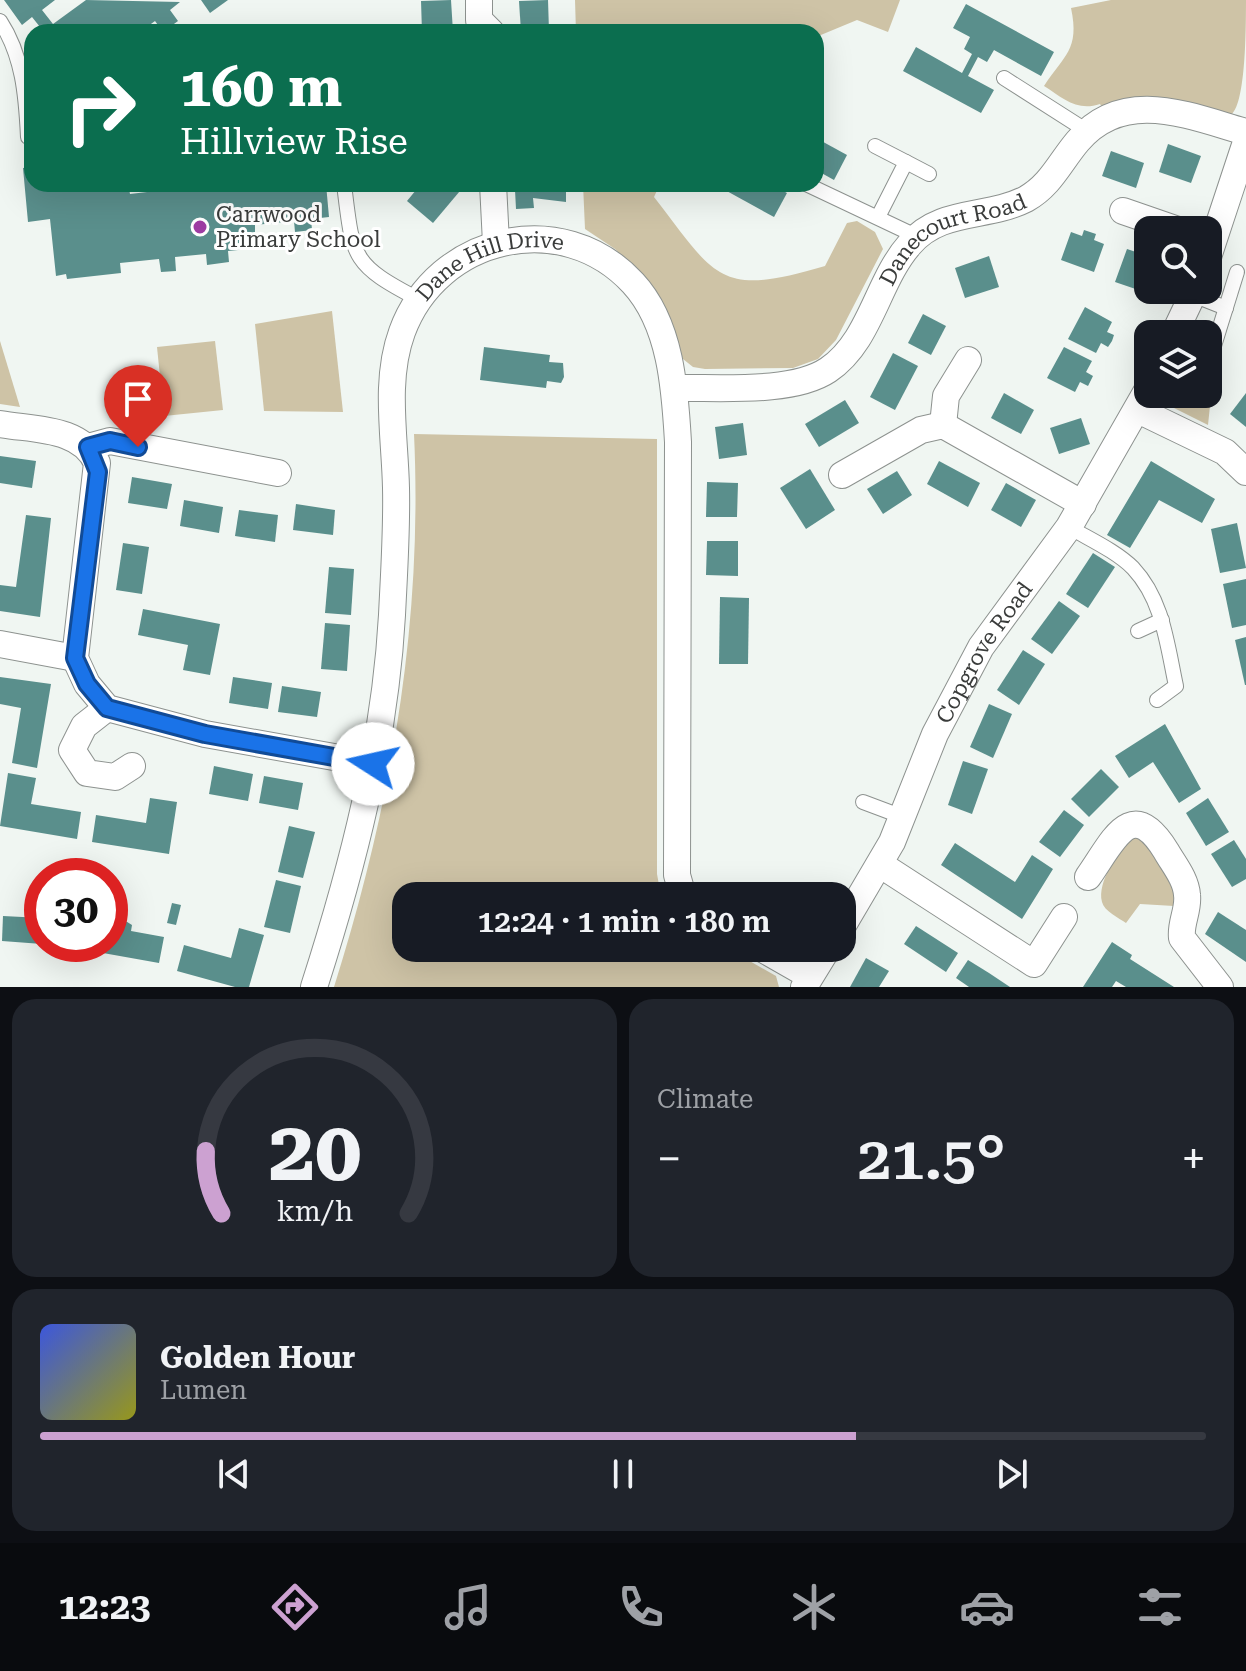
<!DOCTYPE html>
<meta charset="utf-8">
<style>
body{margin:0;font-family:"Roboto Serif",serif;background:#20242c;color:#f1f3f6;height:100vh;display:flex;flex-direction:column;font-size:30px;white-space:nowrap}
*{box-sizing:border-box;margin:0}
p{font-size:26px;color:#9ea1a6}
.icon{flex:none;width:44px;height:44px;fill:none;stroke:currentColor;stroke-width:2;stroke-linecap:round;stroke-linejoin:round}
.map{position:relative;height:987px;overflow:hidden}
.details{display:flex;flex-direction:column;gap:12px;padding:12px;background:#0d0f14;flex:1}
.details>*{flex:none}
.banner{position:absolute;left:24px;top:24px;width:800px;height:168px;border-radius:24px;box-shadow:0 8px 32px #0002;background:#0b6e4f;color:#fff;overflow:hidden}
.tools{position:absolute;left:1134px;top:216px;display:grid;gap:16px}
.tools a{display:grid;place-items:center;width:88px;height:88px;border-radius:16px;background:#171b24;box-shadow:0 8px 32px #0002;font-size:40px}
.speed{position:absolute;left:24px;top:858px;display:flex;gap:16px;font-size:40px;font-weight:700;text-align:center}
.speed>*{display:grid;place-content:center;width:104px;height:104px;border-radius:50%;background:#171b24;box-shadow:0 8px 32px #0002;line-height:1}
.speed .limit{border:12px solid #d22;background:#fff;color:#111}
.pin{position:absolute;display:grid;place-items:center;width:68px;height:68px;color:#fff;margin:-82px -34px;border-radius:50% 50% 50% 0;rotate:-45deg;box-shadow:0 0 8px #0007}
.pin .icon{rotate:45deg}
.me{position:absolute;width:88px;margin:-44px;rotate:280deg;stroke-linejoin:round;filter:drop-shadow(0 0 6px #0008)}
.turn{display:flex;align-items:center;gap:28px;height:168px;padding:0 24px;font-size:36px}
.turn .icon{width:104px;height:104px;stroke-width:2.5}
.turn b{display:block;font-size:56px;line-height:68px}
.big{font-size:60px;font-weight:600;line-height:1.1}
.details .tile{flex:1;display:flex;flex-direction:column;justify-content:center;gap:12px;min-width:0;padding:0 28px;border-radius:24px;background:#20242c}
.details .dial{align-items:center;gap:0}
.dial svg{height:208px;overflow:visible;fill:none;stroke:#363941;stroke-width:7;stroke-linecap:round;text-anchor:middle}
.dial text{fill:#f1f3f6;stroke:none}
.song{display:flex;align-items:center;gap:24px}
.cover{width:96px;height:96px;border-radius:12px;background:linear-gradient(135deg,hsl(230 70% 55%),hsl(60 70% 35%))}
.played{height:8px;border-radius:4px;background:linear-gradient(90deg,#cca1d1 70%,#363941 70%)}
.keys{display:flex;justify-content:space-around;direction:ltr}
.heat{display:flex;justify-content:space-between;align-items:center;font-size:44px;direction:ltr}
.details .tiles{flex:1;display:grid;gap:12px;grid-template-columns:1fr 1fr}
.tile:last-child{grid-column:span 2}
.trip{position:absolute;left:392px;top:882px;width:464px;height:80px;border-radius:24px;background:#171b24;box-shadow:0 8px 32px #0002;font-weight:600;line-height:80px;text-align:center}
.tab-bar{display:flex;height:128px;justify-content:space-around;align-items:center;background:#090b0e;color:#9ea1a6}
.tab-bar .icon{width:56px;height:56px}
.tab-bar .current{color:#cca1d1}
.tab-bar b{font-size:36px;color:#f1f3f6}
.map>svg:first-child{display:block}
.green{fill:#cec3a6}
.building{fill:#5a8f8c}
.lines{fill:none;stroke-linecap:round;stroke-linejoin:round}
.lane-casing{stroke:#8d928f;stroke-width:16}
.street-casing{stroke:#8d928f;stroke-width:28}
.lane{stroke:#fff;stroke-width:14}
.street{stroke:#fff;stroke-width:26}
.route-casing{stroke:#114b97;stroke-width:20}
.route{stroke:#1a73e8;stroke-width:14}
.poi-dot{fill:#9e3ca3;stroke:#fff;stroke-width:3}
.labels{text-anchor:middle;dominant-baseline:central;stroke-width:6;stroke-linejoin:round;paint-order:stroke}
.poi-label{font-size:22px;fill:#3a3c3b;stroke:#fff;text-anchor:start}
.street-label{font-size:22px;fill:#3a3c3b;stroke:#fff}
</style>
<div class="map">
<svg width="1246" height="987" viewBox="0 0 1246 987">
<rect width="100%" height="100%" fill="#f0f6f2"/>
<!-- green -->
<g class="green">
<path d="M575 0H900L888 32 857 20 816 37V32H576Z"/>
<path d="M1111 0H1246C1246 26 1246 101 1232 114L1102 107 1100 104C1077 112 1063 98 1044 86 1064 55 1080 50 1071 8Z"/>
<path d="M583 184H660L654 197C716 277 718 298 825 266L847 223 857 221 875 232 883 249 836 340 818 359 793 368 705 369 693 367 683 359 641 274 615 249 585 229Z"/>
<path d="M332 311 343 412 264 411 255 324Z"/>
<path d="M0 341 20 407 0 404Z"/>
<path d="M215 341 223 410 164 416 157 347Z"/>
<path d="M1208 356 1215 358 1208 425 1168 405 1163 396 1208 394Z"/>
<path d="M414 434 657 439V874L661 896H406V948H727L776 976 779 987H334C391 806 423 624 414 434Z"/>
<path d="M1130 837H1145L1176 891 1174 906 1140 904 1126 923C1119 918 1104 911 1102 902 1097 881 1118 854 1130 837Z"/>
</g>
<!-- building -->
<g class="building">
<path d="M4 0H55L42 10 53 24 86 0 180 2 170 10 178 21 163 32 155 21 140 32H44L32 17 22 25Z"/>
<path d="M201 0H228L210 13Z"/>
<path d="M451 0 453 32H422L421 1Z"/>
<path d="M548 0 549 32H521L519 1Z"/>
<path d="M966 4 1054 52 1041 76 994 50 987 62 978 57 968 76 994 90 981 113 903 71 916 47 962 73 972 54 964 49 970 37 953 28Z"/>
<path d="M816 138 847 155 834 180 816 170Z"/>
<path d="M1168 144 1201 156 1191 183 1159 172Z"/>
<path d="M1111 151 1144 163 1136 188 1102 176Z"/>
<path d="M32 167V184H128L130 194 181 188 180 184H236L237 187 326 184 329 217 311 219 312 230 295 232 294 221 255 225V236L247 237 248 249 228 251 229 262 207 265 206 254 175 257 176 271 161 272 159 259 120 263 121 273 67 279 66 274 56 276 50 219 28 222 23 168Z"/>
<path d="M421 184H463L465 185 433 223 407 201Z"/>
<path d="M511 184H566V202L533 198 534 208 516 209 515 190H511Z"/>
<path d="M714 184H770L787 193 774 217Z"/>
<path d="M1084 230 1096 234 1094 240 1104 244 1094 272 1061 260 1071 232 1082 236Z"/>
<path d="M1127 249 1148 256V290H1165L1162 298 1115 282Z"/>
<path d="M989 256 999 287 965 298 955 268Z"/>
<path d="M1085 307 1112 322 1107 332 1114 335 1112 341 1108 347 1101 343 1096 353 1068 339Z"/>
<path d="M923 314 946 326 931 355 908 343Z"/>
<path d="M484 347 550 355 549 362 563 363 564 377 561 383 547 381 546 388 480 380Z"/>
<path d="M1064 347 1092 361 1086 372 1093 376 1088 386 1080 382 1075 392 1047 378Z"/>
<path d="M893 353 918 366 895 410 870 397Z"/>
<path d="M1004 393 1034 410 1021 434 991 418Z"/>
<path d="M1246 393V427L1230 414Z"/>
<path d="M845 400 859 423 819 447 805 424Z"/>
<path d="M1081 418 1090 444 1059 454 1050 428Z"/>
<path d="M743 423 747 455 719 459 715 427Z"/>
<path d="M0 456 36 461 32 488 0 483Z"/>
<path d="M939 461 980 483 968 507 927 484Z"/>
<path d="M1151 461 1215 499 1202 523 1159 500 1130 548 1107 535Z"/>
<path d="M810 469 835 510 806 529 780 488Z"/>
<path d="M897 471 912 495 883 514 867 489Z"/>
<path d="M132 477 172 484 167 509 128 503Z"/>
<path d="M707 482 738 483 737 517H706Z"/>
<path d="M1006 483 1036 500 1021 527 991 510Z"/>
<path d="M184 500 223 507 219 533 180 526Z"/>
<path d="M296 504 335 510 333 535 293 530Z"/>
<path d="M239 510 278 515 275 542 235 536Z"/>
<path d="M26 515 51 518 40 617 0 611V585L16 587Z"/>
<path d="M1237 523 1246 568 1220 573 1211 529Z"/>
<path d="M707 541H738V576L706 575Z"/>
<path d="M123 543 149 547 142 594 116 590Z"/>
<path d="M1093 553 1115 567 1088 608 1066 594Z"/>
<path d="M329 567 354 569 351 615 325 613Z"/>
<path d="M1246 579V625L1232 628 1223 584Z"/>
<path d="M720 597 749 598 748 664H719Z"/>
<path d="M1059 601 1080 616 1052 654 1031 639Z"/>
<path d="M143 609 220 624 210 675 183 670 188 645 138 635Z"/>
<path d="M325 623 350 625 347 671 321 669Z"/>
<path d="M1246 637V685H1245L1235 640Z"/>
<path d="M1023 650 1045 664 1019 705 997 690Z"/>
<path d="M0 677 51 684 37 768 12 763 21 708 0 704Z"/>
<path d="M233 677 272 683 268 709 229 703Z"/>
<path d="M282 686 321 692 317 717 278 712Z"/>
<path d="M989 704 1012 714 993 758 970 747Z"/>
<path d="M1165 724 1201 789 1179 803 1153 762 1129 778 1115 756Z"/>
<path d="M963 761 988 769 972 814 948 805Z"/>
<path d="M214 766 253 774 248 801 209 794Z"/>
<path d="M1101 769 1119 787 1089 817 1071 799Z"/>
<path d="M8 773 36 778 31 804 81 812 77 839 0 826Z"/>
<path d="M264 776 303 783 298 810 259 803Z"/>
<path d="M150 798 177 802 169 854 92 842 96 815 146 823Z"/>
<path d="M1208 798 1229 832 1206 846 1186 813Z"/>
<path d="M1064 810 1084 825 1060 857 1039 842Z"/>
<path d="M289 826 315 832 303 878 278 872Z"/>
<path d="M1234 840 1246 859V879L1232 887 1211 854Z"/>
<path d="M955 843 1015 882 1032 855 1053 869 1022 919 941 865Z"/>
<path d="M276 880 301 886 290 933 264 927Z"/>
<path d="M172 903 181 905 176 925 167 923Z"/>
<path d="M1218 912 1246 930V962L1205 934Z"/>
<path d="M3 916 42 918V944L2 941Z"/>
<path d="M124 920 132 925 131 931 164 937 159 963 103 953 104 944H110V930L118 931Z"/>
<path d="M916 926 958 953 946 972 904 944Z"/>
<path d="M239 928 264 935 249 987H235L177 971 184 945 231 958Z"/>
<path d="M1112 942 1132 955 1130 959 1174 987H1126L1116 981 1112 987H1083Z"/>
<path d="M866 958 889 971 879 987H850Z"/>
<path d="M968 960 989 973 1010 987H969L956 978Z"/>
</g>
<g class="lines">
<defs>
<g id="lane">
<path d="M0 21C23 56 26 96 28 137"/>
<path d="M1004 78 1087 131"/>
<path d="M875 146 906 162 878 217"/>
<path d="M906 162 929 174"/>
<path d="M344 184C353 258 351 264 418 299"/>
<path d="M806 184 918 237"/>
<path d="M1193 295 1226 308"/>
<path d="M1214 346 1237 272"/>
<path d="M1069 527C1089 539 1116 551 1133 568 1163 600 1167 644 1176 686L1157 700"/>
<path d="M1138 631 1162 620"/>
<path d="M863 802 903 817"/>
</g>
<g id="street">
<path d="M479 0V20L491 32"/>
<path d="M493 184 496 243"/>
<path d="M1123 211 1178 230"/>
<path d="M1208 257 1246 142"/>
<path d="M1174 334 1195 290"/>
<path id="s1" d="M674 388C718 387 792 394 828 370 871 341 877 281 910 244 941 208 987 219 1026 199 1051 185 1060 162 1078 141 1124 87 1189 116 1246 132"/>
<path d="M1138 410 1225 452 1246 472"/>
<path d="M0 424C33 430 82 427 97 463L75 658 87 684 107 708 205 734 373 764"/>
<path d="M943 425 946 396 968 360"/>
<path d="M88 447 110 441 278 473"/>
<path d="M842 475 921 430 943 425 1083 504"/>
<path d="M0 644 75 658"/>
<path d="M107 708 84 726 72 750 87 773 115 777 132 766"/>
<path d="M881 865 1034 964 1064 917"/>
<path d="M1088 877C1113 842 1131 794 1166 851 1174 865 1186 879 1187 895 1189 910 1180 923 1182 938L1220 987"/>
<path id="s2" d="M842 927 892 842 935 734 981 647 1069 527 1148 389"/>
<path d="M761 948 810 976"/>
<path id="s3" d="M314 987C353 866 385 742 392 615 394 573 397 530 396 488 395 437 384 381 402 332 437 236 562 206 633 283 671 324 675 389 678 442L677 875 683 896"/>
<path d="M804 987 828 948"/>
</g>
</defs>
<!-- lane casing -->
<use href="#lane" class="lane-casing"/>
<!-- street casing -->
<use href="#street" class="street-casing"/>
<!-- lane -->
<use href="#lane" class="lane"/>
<!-- street -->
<use href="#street" class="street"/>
</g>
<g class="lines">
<defs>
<path id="route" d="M138 447 110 441 88 447 98 472 75 658 87 684 107 708 205 734 373 764"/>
</defs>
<!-- route casing -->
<use href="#route" class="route-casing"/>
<!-- route -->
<use href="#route" class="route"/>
</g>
<!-- markers -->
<circle class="poi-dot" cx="200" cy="227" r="8"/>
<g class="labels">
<!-- poi labels -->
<g class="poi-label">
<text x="216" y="214">Carrwood<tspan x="216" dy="25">Primary School</tspan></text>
</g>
<!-- street labels -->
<g class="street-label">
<text stroke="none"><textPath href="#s1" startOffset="348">Danecourt Road</textPath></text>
<text stroke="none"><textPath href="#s3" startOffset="786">Dane Hill Drive</textPath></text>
<text stroke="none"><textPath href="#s2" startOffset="310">Copgrove Road</textPath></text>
</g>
</g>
</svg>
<div class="tools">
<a><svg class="icon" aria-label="search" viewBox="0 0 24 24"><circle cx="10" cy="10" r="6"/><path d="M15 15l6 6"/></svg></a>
<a><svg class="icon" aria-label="layers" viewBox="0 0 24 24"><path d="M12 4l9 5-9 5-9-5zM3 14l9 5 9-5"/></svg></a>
</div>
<div class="speed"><div class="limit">30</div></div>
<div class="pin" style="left:138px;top:447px;background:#d93025"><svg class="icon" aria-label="arrive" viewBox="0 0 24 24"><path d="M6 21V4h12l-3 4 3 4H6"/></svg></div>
<svg class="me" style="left:373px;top:764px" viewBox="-20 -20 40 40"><circle r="19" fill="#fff"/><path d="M0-13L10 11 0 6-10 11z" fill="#1a73e8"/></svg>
<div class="trip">12:24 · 1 min · 180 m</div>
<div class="banner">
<div class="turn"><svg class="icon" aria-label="right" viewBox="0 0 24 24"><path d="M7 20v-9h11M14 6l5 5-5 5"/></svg><div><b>160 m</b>Hillview Rise</div></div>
</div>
</div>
<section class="details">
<div class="tiles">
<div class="tile dial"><svg viewBox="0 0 100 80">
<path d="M14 69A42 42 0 1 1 86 69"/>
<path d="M14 69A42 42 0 0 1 8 45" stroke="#cca1d1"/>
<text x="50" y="56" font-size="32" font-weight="700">20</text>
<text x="50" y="72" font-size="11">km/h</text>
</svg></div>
<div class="tile"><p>Climate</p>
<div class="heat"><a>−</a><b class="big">21.5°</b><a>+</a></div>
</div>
<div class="tile">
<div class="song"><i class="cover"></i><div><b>Golden Hour</b><p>Lumen</p></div></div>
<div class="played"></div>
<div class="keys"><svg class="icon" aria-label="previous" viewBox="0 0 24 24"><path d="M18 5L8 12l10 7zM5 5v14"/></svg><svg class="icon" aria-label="pause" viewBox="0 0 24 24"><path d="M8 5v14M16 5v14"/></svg><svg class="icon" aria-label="next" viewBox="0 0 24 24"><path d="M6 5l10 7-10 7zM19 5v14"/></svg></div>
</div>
</div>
</section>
<nav class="tab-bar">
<b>12:23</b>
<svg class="icon current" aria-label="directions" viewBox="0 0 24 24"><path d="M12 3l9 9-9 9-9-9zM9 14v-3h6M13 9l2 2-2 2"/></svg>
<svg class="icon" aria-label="music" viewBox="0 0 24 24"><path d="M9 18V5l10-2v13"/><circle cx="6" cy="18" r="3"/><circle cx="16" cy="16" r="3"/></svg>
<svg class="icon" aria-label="phone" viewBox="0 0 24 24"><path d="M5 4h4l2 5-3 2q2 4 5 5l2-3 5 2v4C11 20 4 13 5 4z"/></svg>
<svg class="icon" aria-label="climate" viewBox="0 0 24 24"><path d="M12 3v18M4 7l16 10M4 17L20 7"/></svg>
<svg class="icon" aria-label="car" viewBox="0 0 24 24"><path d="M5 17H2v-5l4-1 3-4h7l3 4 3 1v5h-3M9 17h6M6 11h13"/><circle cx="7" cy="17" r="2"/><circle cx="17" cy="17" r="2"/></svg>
<svg class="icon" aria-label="filters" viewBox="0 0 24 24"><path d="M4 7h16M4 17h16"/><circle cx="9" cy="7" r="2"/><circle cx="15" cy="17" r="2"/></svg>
</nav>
